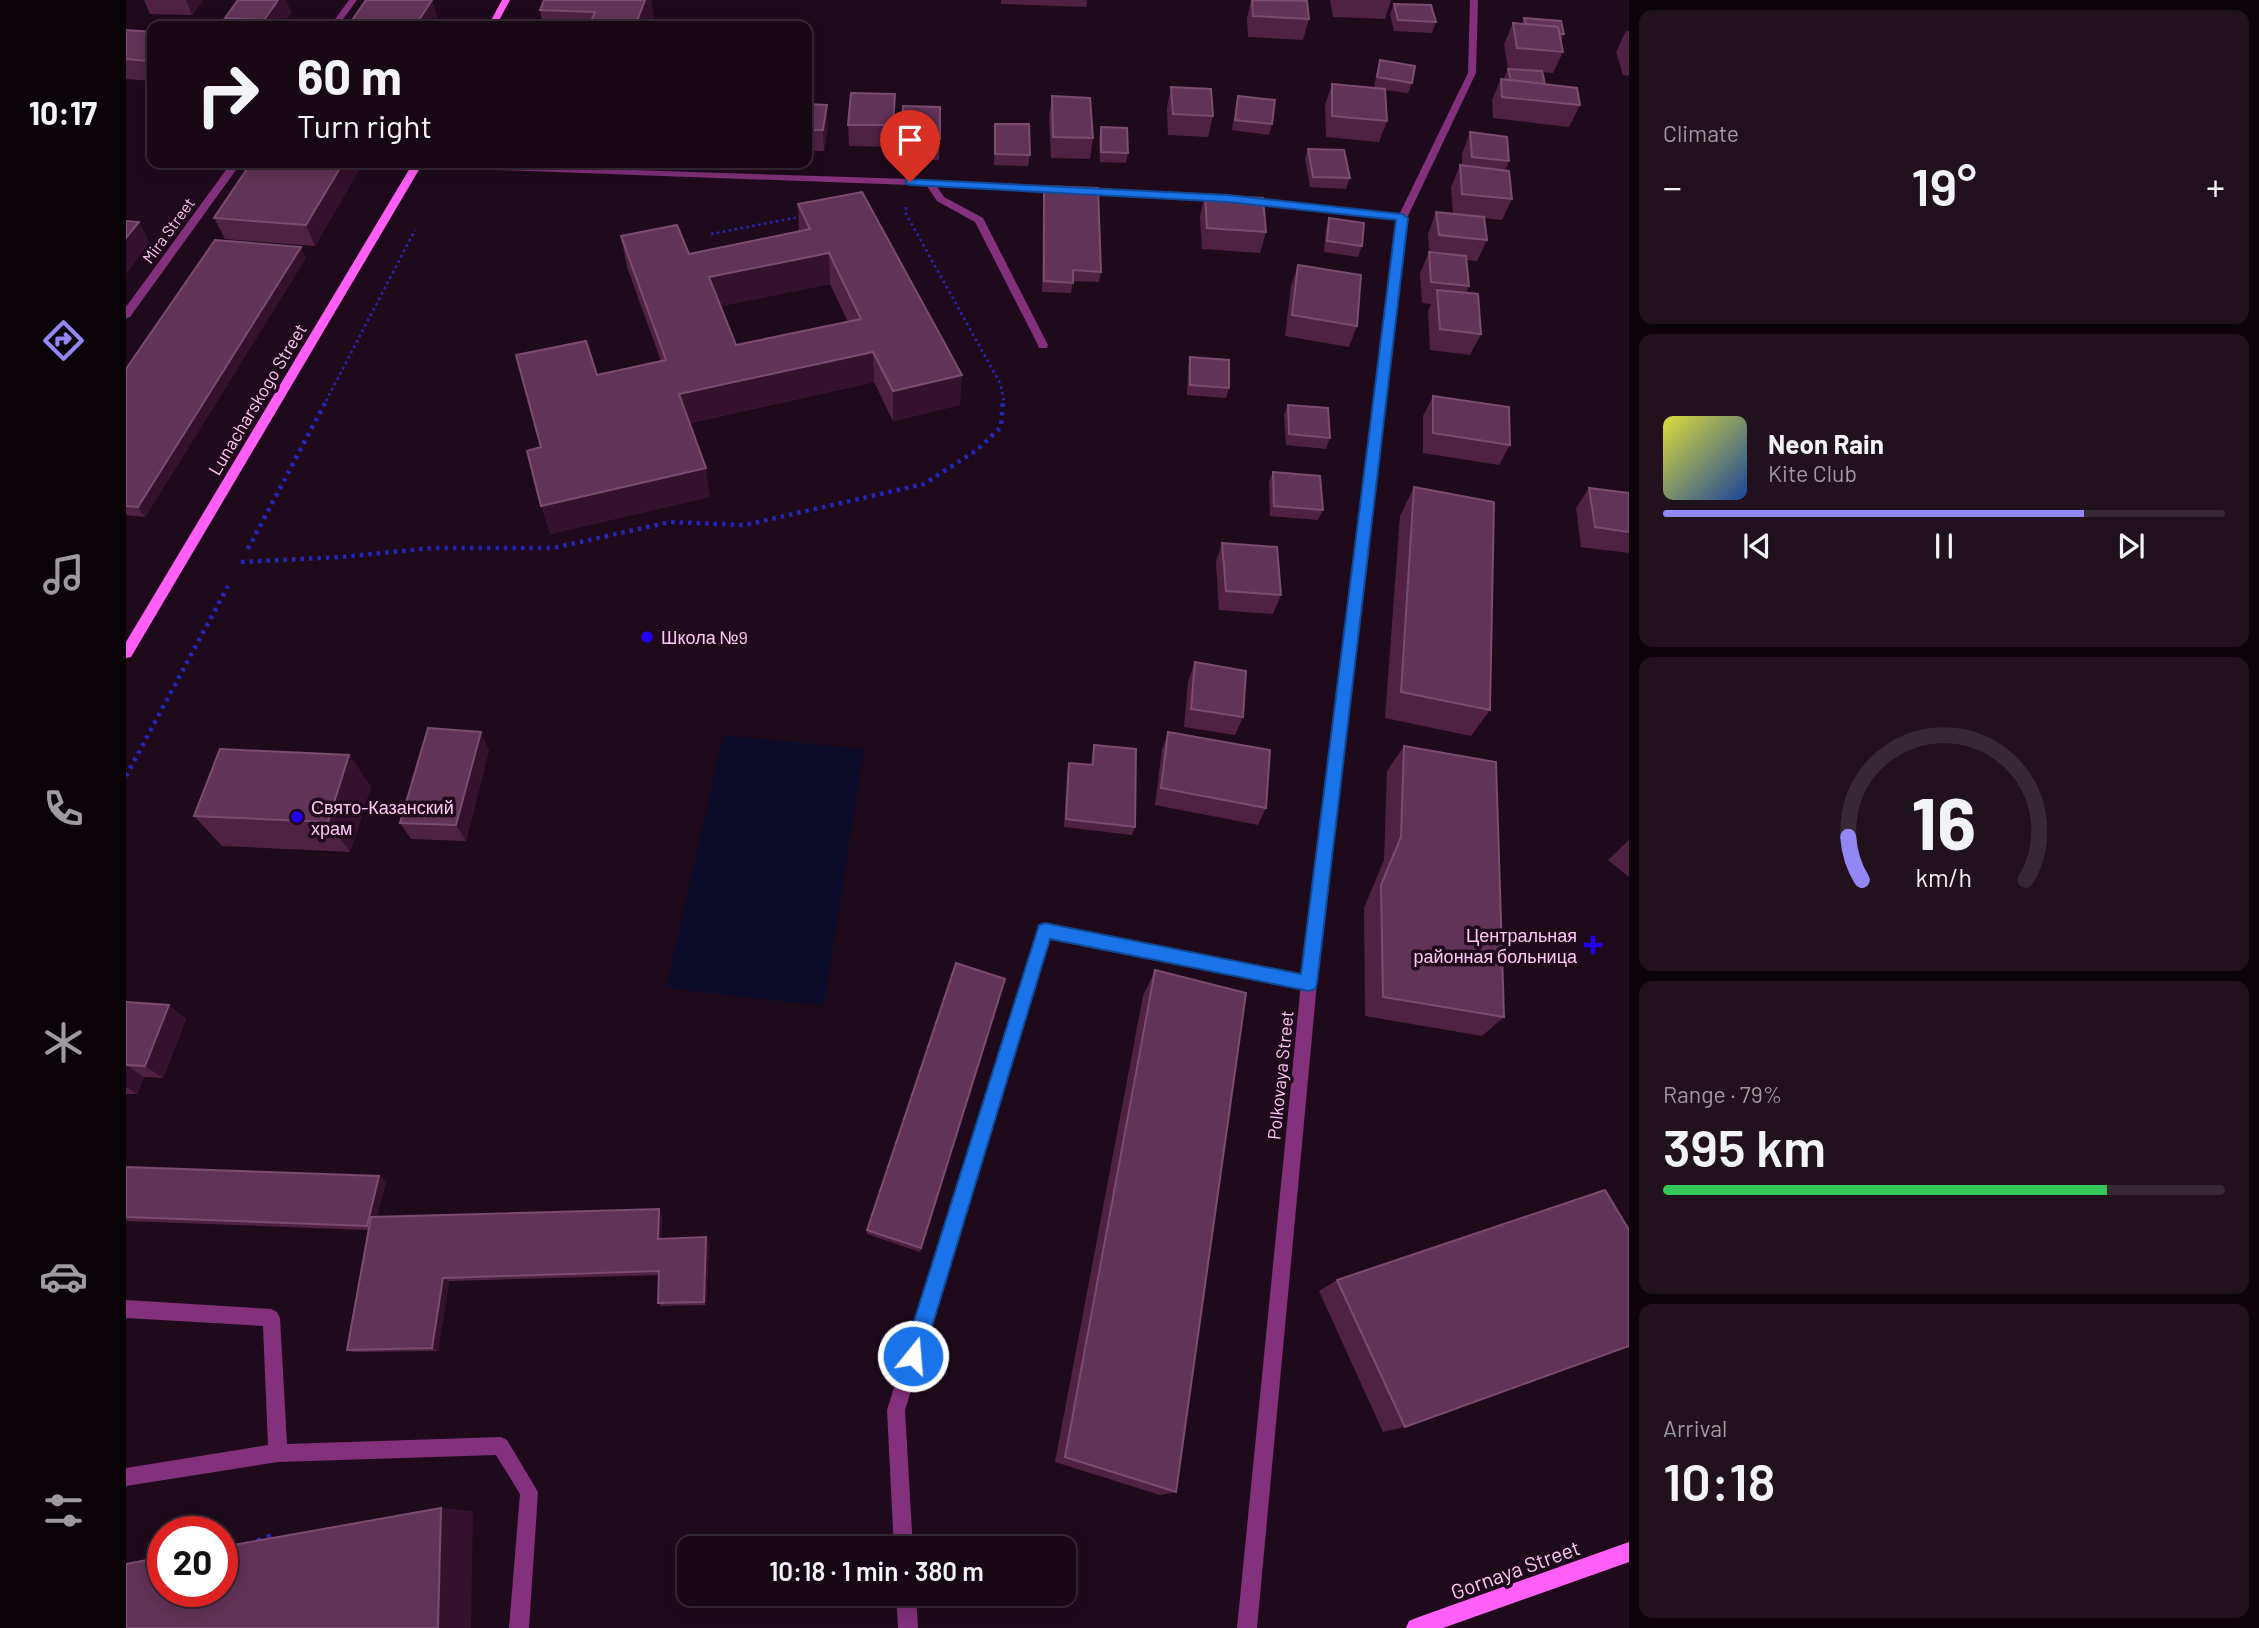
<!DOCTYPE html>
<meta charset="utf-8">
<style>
body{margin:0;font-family:Barlow,sans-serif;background:#20111d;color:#f1f3f6;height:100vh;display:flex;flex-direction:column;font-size:26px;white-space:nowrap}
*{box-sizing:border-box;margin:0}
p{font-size:23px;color:#9e9aa0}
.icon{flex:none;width:38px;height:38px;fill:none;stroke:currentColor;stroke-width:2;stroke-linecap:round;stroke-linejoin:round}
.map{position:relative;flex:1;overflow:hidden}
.side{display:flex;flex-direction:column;gap:10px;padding:10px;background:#0d040b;width:630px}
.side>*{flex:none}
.top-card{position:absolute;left:21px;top:21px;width:665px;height:147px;border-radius:14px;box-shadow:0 4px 18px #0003,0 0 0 2px #362934;background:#170814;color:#f1f3f6;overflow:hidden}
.speed{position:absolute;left:21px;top:1516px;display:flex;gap:14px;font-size:35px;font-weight:700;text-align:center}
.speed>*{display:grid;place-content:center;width:91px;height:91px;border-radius:50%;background:#170814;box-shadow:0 4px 18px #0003,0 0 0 2px #362934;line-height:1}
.speed .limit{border:10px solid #d22;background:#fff;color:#111}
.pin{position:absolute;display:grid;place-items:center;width:60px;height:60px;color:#fff;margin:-72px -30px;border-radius:50% 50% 50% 0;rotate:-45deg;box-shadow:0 0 7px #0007}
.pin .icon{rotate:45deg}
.me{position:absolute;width:77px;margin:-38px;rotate:17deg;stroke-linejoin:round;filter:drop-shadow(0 0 5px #0008)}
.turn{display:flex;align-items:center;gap:24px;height:147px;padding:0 35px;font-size:32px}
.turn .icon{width:91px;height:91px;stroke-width:2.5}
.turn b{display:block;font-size:49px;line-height:60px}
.big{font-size:52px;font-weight:600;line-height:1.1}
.side .card{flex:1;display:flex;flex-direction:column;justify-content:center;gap:10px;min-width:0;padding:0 24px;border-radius:14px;background:#20111d}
.side .dial{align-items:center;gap:0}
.dial svg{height:182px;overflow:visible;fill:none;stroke:#362934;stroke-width:7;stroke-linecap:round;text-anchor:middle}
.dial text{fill:#f1f3f6;stroke:none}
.song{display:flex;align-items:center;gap:21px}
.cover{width:84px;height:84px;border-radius:10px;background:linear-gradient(135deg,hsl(60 70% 55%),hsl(220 70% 35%))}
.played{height:7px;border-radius:4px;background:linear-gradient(90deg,#9386f5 75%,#362934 75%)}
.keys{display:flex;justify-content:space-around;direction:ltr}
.heat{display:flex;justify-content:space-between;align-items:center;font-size:38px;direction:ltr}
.charge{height:10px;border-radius:5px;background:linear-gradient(90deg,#34c759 79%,#362934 0)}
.trip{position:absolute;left:551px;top:1536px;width:399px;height:70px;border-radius:14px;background:#170814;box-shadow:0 4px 18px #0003,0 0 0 2px #362934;font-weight:600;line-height:70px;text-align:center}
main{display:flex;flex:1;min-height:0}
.tab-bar{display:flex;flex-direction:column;width:126px;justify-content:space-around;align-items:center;background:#090308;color:#9e9aa0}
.tab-bar .icon{width:49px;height:49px}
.tab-bar .active{color:#9386f5}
.tab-bar b{font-size:32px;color:#f1f3f6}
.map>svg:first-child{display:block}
.green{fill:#0d0d2a}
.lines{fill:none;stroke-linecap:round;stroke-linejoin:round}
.path-far2{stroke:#2226ba;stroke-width:2.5;stroke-dasharray:2.5 3.5;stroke-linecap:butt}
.path-far1{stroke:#2226ba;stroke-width:4.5;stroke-dasharray:3.5 5;stroke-linecap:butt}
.path{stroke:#2226ba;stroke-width:5;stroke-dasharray:4.5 6;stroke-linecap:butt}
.lane{fill:#83317d;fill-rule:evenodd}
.street{fill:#83317d;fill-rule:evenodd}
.secondary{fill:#ff5ff6;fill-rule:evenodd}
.wall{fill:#4f2244;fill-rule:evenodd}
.shaded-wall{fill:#34112c}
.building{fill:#623358;stroke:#7b4b71;stroke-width:2;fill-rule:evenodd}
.route{fill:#1a73e8;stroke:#114b97;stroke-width:2}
.poi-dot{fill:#2100f3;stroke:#1f0a1b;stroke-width:2.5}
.labels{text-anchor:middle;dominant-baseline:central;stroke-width:7;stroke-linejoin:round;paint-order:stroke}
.far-street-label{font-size:16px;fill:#ffc8f7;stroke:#1f0a1b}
.street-label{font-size:18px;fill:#ffc8f7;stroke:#1f0a1b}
.poi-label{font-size:18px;fill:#ffc8f7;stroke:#1f0a1b;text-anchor:start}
.near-street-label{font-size:21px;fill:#ffc8f7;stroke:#1f0a1b}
</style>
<main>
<nav class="tab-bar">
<b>10:17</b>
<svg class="icon active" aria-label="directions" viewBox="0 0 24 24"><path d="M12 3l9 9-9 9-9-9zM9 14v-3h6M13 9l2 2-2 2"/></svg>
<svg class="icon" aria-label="music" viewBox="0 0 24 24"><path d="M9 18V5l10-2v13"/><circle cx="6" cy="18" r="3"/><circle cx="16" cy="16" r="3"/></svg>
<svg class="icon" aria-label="phone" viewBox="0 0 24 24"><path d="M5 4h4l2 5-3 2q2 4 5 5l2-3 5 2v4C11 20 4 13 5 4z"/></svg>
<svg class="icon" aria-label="climate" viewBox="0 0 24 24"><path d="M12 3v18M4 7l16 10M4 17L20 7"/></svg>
<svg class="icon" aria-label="car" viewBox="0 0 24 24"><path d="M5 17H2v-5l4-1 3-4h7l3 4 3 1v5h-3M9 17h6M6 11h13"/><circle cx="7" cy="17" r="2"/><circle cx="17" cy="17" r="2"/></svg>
<svg class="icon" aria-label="filters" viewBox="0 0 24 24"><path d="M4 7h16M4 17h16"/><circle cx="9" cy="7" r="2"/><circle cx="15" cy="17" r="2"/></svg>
</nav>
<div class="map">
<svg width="1503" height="1628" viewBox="0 0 1503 1628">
<rect width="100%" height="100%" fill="#1f0a1b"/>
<!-- green -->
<path class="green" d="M597 735 738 749 698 1006 540 988Z"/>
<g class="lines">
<!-- path-far2 -->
<g class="path-far2">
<path d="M780 207 779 212 874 383 878 401"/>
<path d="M585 234 678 216"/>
<path d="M200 401 289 230"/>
</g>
<!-- path-far1 -->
<g class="path-far1">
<path d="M122 549 201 399"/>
<path d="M115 562 215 557 307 548H427L544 522 619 525 798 484 851 450 875 427 877 399"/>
<path d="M0 776 102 586"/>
</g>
<!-- path -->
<path class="path" d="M131 1541 150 1534"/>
<!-- lane -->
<g class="lane">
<path d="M801 181H807L818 197 857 218 922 345 921 348H913L912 345 849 222 811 201 799 183Z"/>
<path d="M919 923 1183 976 1188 978 1191 983 1188 988 1183 990 924 938 779 1410 787 1549H768L761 1410 912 930 914 925Z"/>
<path d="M0 1300 145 1309 151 1312 154 1318 161 1444 375 1437 381 1440 412 1492 403 1628H383L394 1494 370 1455 152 1462 0 1486V1468L142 1445 137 1326 0 1318Z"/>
<path d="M770 1594H790L792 1628H772Z"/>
</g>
<!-- street -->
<g class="street">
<path d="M223 0H231L212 26H204Z"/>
<path d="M1344 0H1352L1350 73 1281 218 1191 983 1131 1628H1111L1175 983 1271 220 1118 203 1113 200 1118 197 1273 215 1342 73Z"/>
<path d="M105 163H115L4 317 0 318V307Z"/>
<path d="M287 163 784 179 1098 195 1103 198 1098 201 784 185 291 167 288 166Z"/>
</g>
<!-- secondary -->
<g class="secondary">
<path d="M376 0H384L370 26H362Z"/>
<path d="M287 163H297L5 657 0 658V642Z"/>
<path d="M1503 1542V1562L1317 1628H1280L1283 1621 1290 1618Z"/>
</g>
</g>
<!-- wall -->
<g class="wall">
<path d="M18 0H77L66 15 24 14Z"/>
<path d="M112 0H160L165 13 156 26H103L99 18Z"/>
<path d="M418 0H525L528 18 525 26H417L414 10Z"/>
<path d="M875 0H961L960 7 875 4Z"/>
<path d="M1125 0H1160L1183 19 1177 40 1122 37 1121 19Z"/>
<path d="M1204 0H1265L1259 19 1207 17Z"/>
<path d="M1268 4 1310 22 1306 33 1268 31 1264 14Z"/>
<path d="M1398 18 1438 34 1435 42 1437 52 1427 73 1416 72 1419 84 1454 105 1443 127 1367 118 1366 100 1375 79 1377 80 1382 69 1378 44 1387 23H1396Z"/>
<path d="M0 30 26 32V81L0 79Z"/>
<path d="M1500 31H1503V76L1497 75 1490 52Z"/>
<path d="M1254 60 1286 83 1282 93 1259 90 1261 121 1253 142 1200 137 1199 105 1206 84 1248 88 1251 71Z"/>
<path d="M1045 87 1087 116 1082 137 1042 135 1041 108Z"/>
<path d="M769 94 767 147 723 146 722 125Z"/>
<path d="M926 96 967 138 964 159 925 158 923 117Z"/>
<path d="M1112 96 1146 124 1143 135 1106 130Z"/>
<path d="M681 104 702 126 698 151H681Z"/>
<path d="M777 106 814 139 813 160H776Z"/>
<path d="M869 124 904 155 902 166 868 165Z"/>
<path d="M975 127 1002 153 1000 163 974 162 973 138Z"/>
<path d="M1344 132 1383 161 1379 170 1386 199 1376 220 1358 218 1361 240 1351 261 1340 260 1343 286 1340 293 1355 334 1344 355 1304 350 1302 311 1305 304 1296 303 1294 273 1303 252 1302 234 1310 212 1327 214 1325 187 1334 165 1336 166V154Z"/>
<path d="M1182 149 1224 178 1220 189 1184 187 1179 159Z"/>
<path d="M125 163H237L189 246 99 239 88 218Z"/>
<path d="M918 186 975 272 973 282 947 281 945 293 916 292 917 197Z"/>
<path d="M1079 195 1140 232 1134 253 1076 249 1074 216Z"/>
<path d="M672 204 834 405 767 421 748 382 564 423 584 497 424 534 415 447 535 361 501 267 495 236 563 254 673 232ZM704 284 722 322 610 345 595 306Z"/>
<path d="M1203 218 1236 246 1232 257 1198 252 1200 229Z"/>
<path d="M180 258 19 517 0 515V369Z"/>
<path d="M1172 265 1231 326 1223 347 1159 336 1165 286Z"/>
<path d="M1064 357 1103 388 1100 398 1061 395 1062 367Z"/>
<path d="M1307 396 1384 445 1373 465 1297 453V416Z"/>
<path d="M1162 405 1204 438 1200 449 1160 445 1158 415Z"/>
<path d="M1147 472 1197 510 1192 520 1144 516 1143 482Z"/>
<path d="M1288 487 1364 710 1345 736 1259 718 1274 516Z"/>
<path d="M1463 488 1503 493V553L1455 547 1450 508Z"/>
<path d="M1096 543 1155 595 1147 614 1093 610 1090 562Z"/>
<path d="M1069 662 1117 717 1109 735 1058 727 1062 681Z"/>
<path d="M1042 732 1140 808 1132 825 1029 805 1036 750Z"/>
<path d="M968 745 1009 827 1006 835 938 827 941 772 943 763 965 765 966 754Z"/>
<path d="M1278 746 1378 1017 1356 1036 1239 1016 1238 908 1258 860 1261 771Z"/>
<path d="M363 750 340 841 285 839 274 823Z"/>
<path d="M223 755 245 787 224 852 96 846 68 816Z"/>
<path d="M1503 840V877L1482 860Z"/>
<path d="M1029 970 1050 1492 1034 1495 929 1462 1017 996Z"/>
<path d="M879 979 794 1252 741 1234V1230Z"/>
<path d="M0 1002 60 1019 37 1078 18 1077 11 1094H0Z"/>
<path d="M0 1167 260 1181 251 1217 536 1214 535 1239 583 1242 580 1305 535 1306 532 1303 533 1275 323 1281 312 1351 228 1352 221 1350 243 1230 0 1221Z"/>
<path d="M1211 1280 1279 1427 1257 1432 1193 1291Z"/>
</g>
<!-- shaded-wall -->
<g class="shaded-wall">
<path d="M60 0H77L66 15Z"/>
<path d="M152 0H160L165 13 156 26H140L138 20Z"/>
<path d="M306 0 312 20 309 26H289Z"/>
<path d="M519 0H525L528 18 525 26H509Z"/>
<path d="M26 56V69L22 61Z"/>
<path d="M701 105 702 126 698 151 697 130Z"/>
<path d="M217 163H237L189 246 180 225Z"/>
<path d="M13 222 24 243 0 274V238Z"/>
<path d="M175 247 180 258 19 517 12 507Z"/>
<path d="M703 253 704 284 587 308 583 277Z"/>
<path d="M747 352 748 382 558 424 553 394Z"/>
<path d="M836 375 834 405 767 421V391Z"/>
<path d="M580 468 584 497 424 534 415 506Z"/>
<path d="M355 732 363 750 340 841 330 825Z"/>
<path d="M223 755 245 787 224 852 202 822Z"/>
<path d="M879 979 877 986 794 1252 795 1248Z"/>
<path d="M43 1005 60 1019 37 1078 19 1066Z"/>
<path d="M0 1065 18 1077 11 1094 0 1087Z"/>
<path d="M253 1176 260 1181 248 1231 241 1226Z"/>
<path d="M533 1209 536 1214 535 1243 532 1239Z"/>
<path d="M580 1237 583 1242 580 1305 578 1302Z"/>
<path d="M317 1278 323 1281 312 1351 306 1348Z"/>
<path d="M315 1508 347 1511 345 1628H312Z"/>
</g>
<!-- building -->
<g class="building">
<path d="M112 0H152L138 20 99 18Z"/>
<path d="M240 0H306L289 26H222Z"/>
<path d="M418 0H519L509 26H463L469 12 414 10Z"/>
<path d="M1126 0 1181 1 1183 19 1127 16Z"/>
<path d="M1268 4 1305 5 1310 22 1272 20Z"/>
<path d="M1398 18 1435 21 1438 34H1433L1432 27 1400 24Z"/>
<path d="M1387 23 1432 27 1437 52 1391 48Z"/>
<path d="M0 30 26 32V56L22 61 0 59Z"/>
<path d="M1254 60 1289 66 1286 83 1251 77Z"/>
<path d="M1382 69 1416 71 1419 84 1385 80Z"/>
<path d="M1375 79 1451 88 1454 105 1376 97Z"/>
<path d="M1206 84 1259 89 1261 121 1206 116Z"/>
<path d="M1045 87 1085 89 1087 116 1047 114Z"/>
<path d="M725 93 769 94 767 125H722Z"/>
<path d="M926 96 964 98 967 138 927 137Z"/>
<path d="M1112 96 1149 100 1146 124 1109 120Z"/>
<path d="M681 104 701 105 697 130H681Z"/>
<path d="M777 106 814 107V139H776Z"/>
<path d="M869 124H903L904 155 869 154Z"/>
<path d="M975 127 1001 128 1002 153 975 152Z"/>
<path d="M1344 132 1381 137 1383 161 1346 157Z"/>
<path d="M1182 149 1218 150 1224 178 1187 177Z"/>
<path d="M125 163H217L180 225 88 218Z"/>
<path d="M1334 165 1383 171 1386 199 1336 194Z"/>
<path d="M918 186 972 188 975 272 947 270V283L918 281Z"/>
<path d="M736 192 836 375 767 391 747 352 553 394 580 468 415 506 401 451 415 447 390 355 460 341 471 375 540 360 495 236 551 225 563 254 684 229 672 204ZM703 253 735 319 610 345 583 277Z"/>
<path d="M1079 195 1137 198 1140 232 1081 228Z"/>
<path d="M1310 212 1358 217 1361 240 1313 235Z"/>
<path d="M1203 218 1238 223 1236 246 1201 241Z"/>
<path d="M0 221 13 222 0 238Z"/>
<path d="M89 240 175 247 12 507 0 506V369Z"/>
<path d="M1303 252 1340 256 1343 286 1305 282Z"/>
<path d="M1172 265 1235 275 1231 326 1166 315Z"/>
<path d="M1311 290 1352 294 1355 334 1314 329Z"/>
<path d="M1064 357 1103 360V388L1064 385Z"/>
<path d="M1307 396 1383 407 1384 445 1307 433Z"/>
<path d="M1162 405 1202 408 1204 438 1163 434Z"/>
<path d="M1147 472 1194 476 1197 510 1148 506Z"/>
<path d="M1288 487 1368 502 1364 710 1275 692Z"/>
<path d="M1463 488 1503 493V532L1469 527Z"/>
<path d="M1096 543 1151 547 1155 595 1100 591Z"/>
<path d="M1069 662 1120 671 1117 717 1065 709Z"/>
<path d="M302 728 355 732 330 825 274 823Z"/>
<path d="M1042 732 1144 750 1140 808 1035 788Z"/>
<path d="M968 745 1010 749 1009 827 940 819 943 763 967 765Z"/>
<path d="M1278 746 1370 762 1378 1017 1257 997 1255 885 1275 837Z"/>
<path d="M94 749 223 755 202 822 68 816Z"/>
<path d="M830 963 879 979 795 1248 741 1230Z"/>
<path d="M1029 970 1120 993 1050 1492 939 1457Z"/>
<path d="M0 1002 43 1005 19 1066 0 1065Z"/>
<path d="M0 1167 253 1176 241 1226 0 1217Z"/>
<path d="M1479 1190 1503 1230V1346L1279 1427 1211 1280Z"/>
<path d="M533 1209 532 1239 580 1237 578 1302 532 1303 533 1271 317 1278 306 1348 221 1350 245 1217Z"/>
<path d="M315 1508 312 1628H0V1564L37 1557V1591H96V1547Z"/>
</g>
<!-- route -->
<path class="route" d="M780 179 1102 195 1276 214 1282 218 1191 983 1189 989 1183 991 924 939 797 1356 794 1364 787 1366 780 1364 777 1356 913 925 919 923 1175 974 1270 220 1102 202 784 185 780 184Z"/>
<!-- markers -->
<g class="poi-dot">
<circle cx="521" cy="637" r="7"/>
<circle cx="171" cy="817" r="7"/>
<path d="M1463.5 934.5h7v7h7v7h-7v7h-7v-7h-7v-7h7z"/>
</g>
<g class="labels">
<!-- far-street labels -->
<g class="far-street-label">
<text transform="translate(42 230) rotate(-54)">Mira Street</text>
</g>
<!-- street labels -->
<g class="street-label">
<text transform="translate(131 399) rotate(-59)">Lunacharskogo Street</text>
<text transform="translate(1154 1075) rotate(-84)">Polkovaya Street</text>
</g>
<!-- poi labels -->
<g class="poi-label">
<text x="535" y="637">Школа №9</text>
<text x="185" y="807">Свято-Казанский<tspan x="185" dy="21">храм</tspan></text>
<text x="1451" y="935" text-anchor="end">Центральная<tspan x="1451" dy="21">районная больница</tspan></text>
</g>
<!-- near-street labels -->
<g class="near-street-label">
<text transform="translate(1389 1569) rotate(-20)">Gornaya Street</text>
</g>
</g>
</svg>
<div class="speed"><div class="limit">20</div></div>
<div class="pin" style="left:784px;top:182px;background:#d93025"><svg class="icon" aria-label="arrive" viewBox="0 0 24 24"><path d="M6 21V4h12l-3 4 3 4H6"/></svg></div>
<svg class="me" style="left:787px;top:1356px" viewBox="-20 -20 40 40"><circle r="17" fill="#1a73e8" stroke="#fff" stroke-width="3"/><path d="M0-11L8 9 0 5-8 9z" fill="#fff"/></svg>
<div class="trip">10:18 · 1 min · 380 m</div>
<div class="top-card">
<div class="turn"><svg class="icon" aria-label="right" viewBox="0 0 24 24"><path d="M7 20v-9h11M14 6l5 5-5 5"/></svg><div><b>60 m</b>Turn right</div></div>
</div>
</div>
<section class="side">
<div class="card"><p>Climate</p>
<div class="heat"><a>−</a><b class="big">19°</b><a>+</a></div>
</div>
<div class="card">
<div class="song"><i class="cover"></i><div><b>Neon Rain</b><p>Kite Club</p></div></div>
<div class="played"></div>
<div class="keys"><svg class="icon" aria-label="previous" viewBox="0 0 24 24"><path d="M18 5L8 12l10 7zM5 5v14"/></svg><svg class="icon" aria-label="pause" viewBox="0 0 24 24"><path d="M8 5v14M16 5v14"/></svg><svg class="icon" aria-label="next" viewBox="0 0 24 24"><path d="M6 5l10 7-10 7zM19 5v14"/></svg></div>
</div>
<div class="card dial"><svg viewBox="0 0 100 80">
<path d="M14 69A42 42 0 1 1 86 69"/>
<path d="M14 69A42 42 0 0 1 8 50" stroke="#9386f5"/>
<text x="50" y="56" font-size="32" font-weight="700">16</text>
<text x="50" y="72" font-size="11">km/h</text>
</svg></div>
<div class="card"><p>Range · 79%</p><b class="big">395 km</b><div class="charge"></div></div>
<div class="card"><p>Arrival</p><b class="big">10:18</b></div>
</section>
</main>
